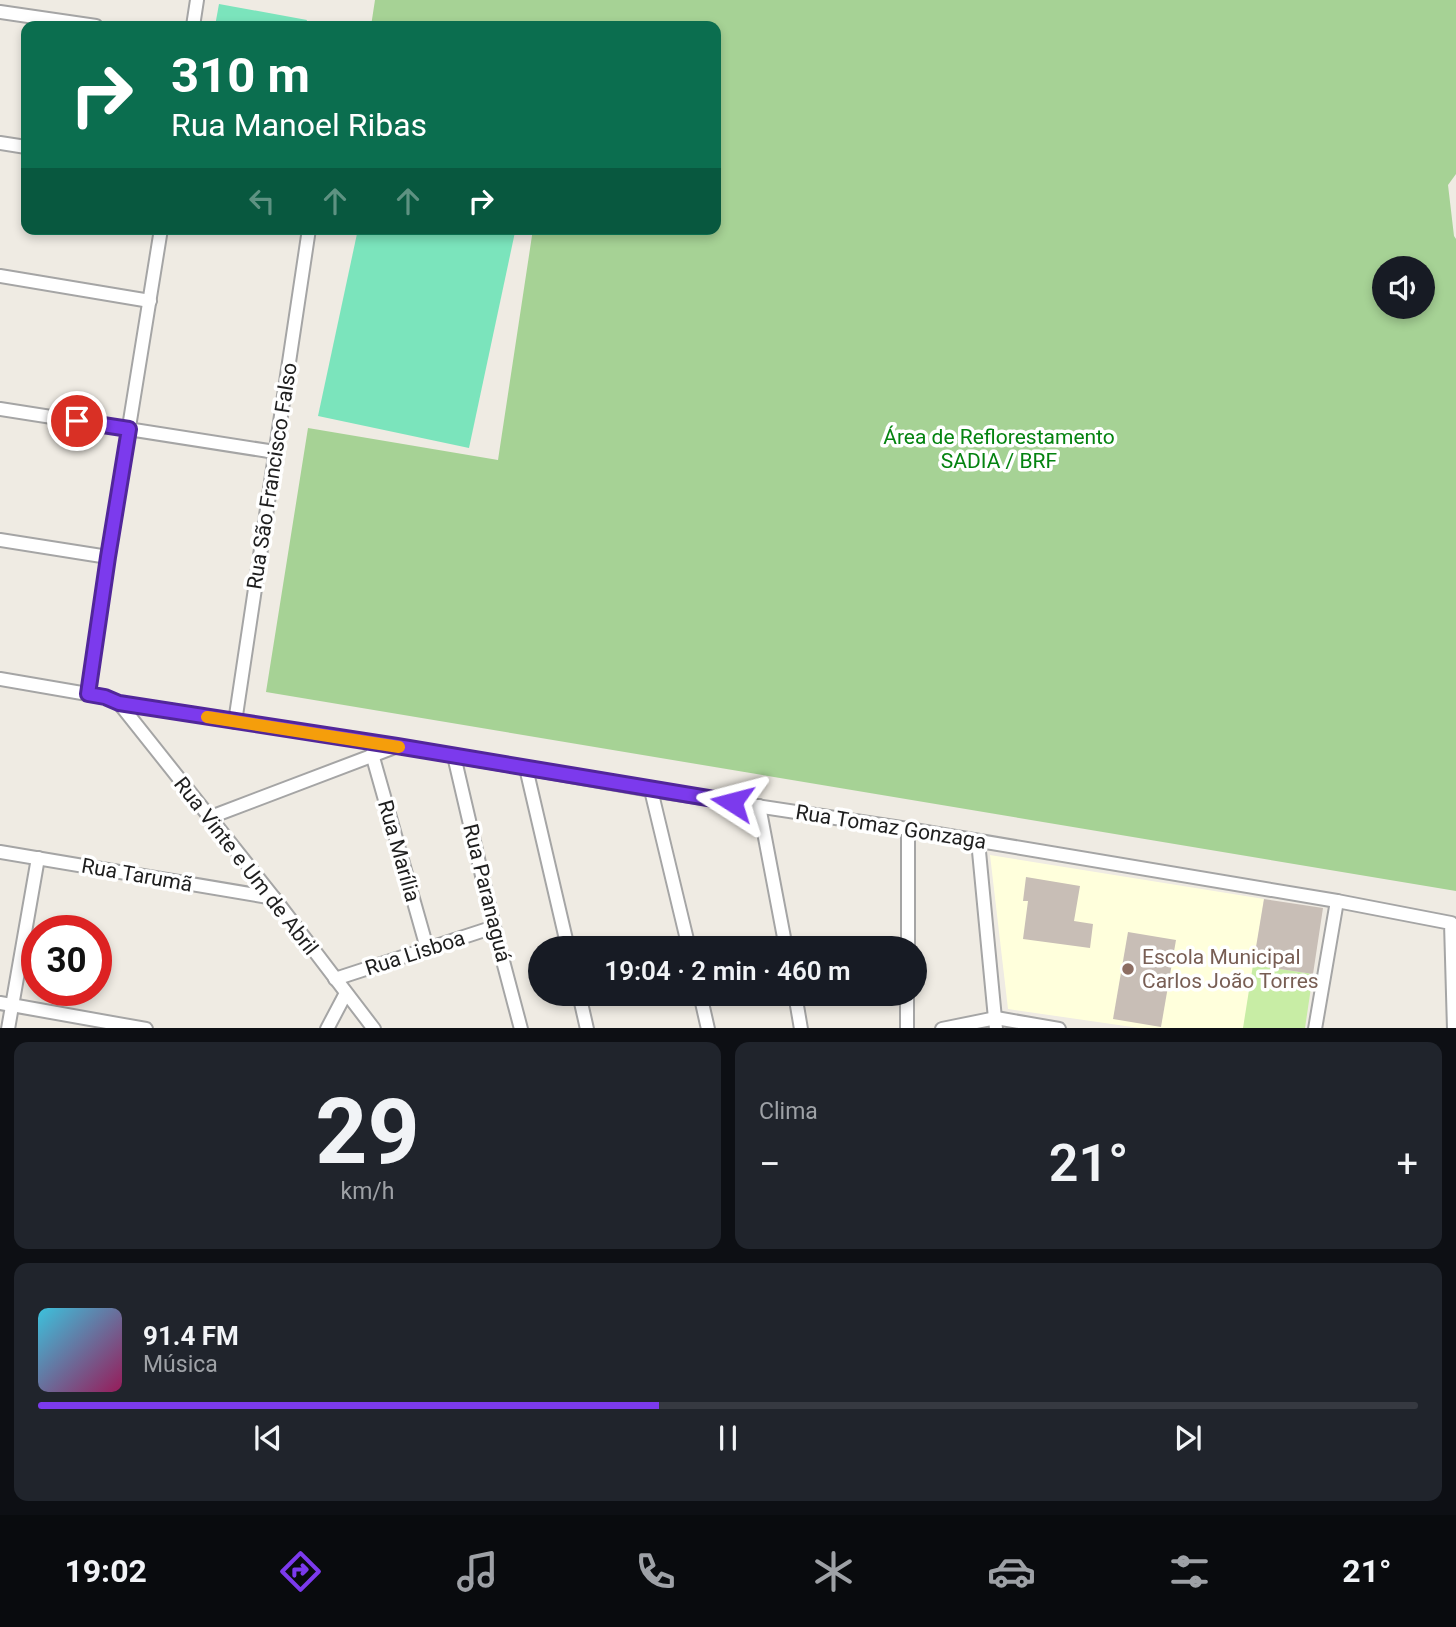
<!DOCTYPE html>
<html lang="pt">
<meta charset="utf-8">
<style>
body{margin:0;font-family:Roboto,sans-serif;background:#20242c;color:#f1f3f6;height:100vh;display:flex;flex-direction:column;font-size:26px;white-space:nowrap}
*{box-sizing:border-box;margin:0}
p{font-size:23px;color:#9ea1a6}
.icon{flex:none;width:38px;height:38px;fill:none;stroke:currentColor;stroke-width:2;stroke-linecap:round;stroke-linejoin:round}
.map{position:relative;height:1028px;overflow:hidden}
.sheet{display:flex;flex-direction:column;gap:14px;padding:14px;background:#0d0f14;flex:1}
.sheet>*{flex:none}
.hud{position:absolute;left:21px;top:21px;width:700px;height:214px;border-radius:14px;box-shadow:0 4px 10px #0003;background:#0b6e4f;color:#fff;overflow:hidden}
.controls{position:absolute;left:1372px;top:256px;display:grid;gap:14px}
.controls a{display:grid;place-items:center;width:63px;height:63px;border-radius:50%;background:#171b24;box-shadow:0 4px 10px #0003;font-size:35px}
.speed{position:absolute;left:21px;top:915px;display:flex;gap:14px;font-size:35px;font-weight:700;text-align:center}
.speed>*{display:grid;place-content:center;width:91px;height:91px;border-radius:50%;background:#171b24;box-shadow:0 4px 10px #0003;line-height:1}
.speed .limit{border:10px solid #d22;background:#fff;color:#111}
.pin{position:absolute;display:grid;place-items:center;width:60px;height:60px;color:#fff;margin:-30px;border:4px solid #fff;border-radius:50%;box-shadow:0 2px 7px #0007}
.me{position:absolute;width:77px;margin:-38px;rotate:279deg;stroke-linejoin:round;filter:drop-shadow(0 0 5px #0008)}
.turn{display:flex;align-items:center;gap:24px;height:147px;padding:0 35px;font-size:32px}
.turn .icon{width:91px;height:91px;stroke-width:2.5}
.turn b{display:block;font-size:49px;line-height:60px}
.lanes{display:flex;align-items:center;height:66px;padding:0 35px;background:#0003;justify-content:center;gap:35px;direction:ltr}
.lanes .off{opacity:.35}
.big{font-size:52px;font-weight:600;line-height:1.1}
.sheet .card{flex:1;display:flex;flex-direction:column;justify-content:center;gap:10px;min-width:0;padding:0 24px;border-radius:14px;background:#20242c}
.sheet .dial{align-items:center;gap:0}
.dial b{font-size:91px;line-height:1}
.song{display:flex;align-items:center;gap:21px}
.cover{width:84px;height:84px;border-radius:10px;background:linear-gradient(135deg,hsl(190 70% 55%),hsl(330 70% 35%))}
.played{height:7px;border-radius:4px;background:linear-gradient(90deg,#7c3aed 45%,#363941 45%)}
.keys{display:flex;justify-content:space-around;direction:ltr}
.heat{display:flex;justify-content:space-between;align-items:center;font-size:38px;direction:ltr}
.sheet .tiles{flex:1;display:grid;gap:14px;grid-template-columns:1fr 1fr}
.card:last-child{grid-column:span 2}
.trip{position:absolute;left:528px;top:936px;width:399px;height:70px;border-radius:35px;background:#171b24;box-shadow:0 4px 10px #0003;font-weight:600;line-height:70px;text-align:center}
.tabs{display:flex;height:112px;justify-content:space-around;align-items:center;background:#090b0e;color:#9ea1a6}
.tabs .icon{width:49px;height:49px}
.tabs .on{color:#7c3aed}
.tabs b{font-size:32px;color:#f1f3f6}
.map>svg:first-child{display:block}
.education{fill:#ffffdc}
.grass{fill:#c8eda5}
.forest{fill:#a6d295;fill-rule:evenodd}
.pitch{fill:#7be4bc}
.building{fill:#c8beb6}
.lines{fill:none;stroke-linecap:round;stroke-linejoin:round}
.street-casing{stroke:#a5a5a5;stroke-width:16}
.street{stroke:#fff;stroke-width:12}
.route-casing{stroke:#51269a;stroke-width:18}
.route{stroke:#7c3aed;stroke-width:12}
.slow{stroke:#f59e0b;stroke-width:12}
.education-dot{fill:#8d6e63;stroke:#fff;stroke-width:2.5}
.labels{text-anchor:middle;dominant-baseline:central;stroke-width:7;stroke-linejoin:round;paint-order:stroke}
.park-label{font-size:21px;fill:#048310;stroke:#fff}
.street-label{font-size:21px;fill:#1e1e1e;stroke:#fff}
.education-label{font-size:21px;fill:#785e54;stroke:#fff;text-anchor:start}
</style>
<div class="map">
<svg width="1456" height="1029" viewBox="0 0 1456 1029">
<rect width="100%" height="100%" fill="#efebe3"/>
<!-- education -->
<path class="education" d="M990 855 1264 899 1244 1028H1139L1008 1009Z"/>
<!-- grass -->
<path class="grass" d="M1253 965 1313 974 1305 1028H1243Z"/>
<!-- forest -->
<path class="forest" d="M375 0H1456V174L1448 185 1454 236 1456 239V891L266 692 308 428 498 460 533 229H716V26H371ZM1384 268H1423V306H1384Z"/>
<!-- pitch -->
<g class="pitch">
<path d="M219 4 307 20 305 26H215Z"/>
<path d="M358 229H500L515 232 469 448 318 416Z"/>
</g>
<!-- building -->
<g class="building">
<path d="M1026 877 1080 886 1074 921 1093 924 1090 948 1023 939 1028 901H1023Z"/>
<path d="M1264 899 1323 908 1313 974 1253 965Z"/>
<path d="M1128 932 1176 940 1161 1027 1113 1019Z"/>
</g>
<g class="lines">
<defs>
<g id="street">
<path d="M0 12 96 26"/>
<path d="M193 26 197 0"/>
<path d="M0 143 26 147"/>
<path d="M0 276 150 301"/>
<path d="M0 409 275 452"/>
<path d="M0 540 108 557"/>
<path d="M0 679 105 697 119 703 397 746 651 790 908 829 1337 901 1451 923 1454 1029"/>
<path d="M88 694 108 557 161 229"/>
<path d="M119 703 274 898 374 1029"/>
<path d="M235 722 309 229"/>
<path d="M372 754 427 948"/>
<path d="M454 756 494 927 521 1029"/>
<path d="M526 768 568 948"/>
<path d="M651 790 689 948"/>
<path d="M759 806 786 948"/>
<path d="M208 818 395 747"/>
<path d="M978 841 996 1029"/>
<path d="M0 852 274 898"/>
<path d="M908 948V829"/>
<path d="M335 979 494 927"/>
<path d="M579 994 587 1029"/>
<path d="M700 994 708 1029"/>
<path d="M795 994 801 1029"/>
<path d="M0 1003 146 1029"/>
<path d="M8 1029 38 858"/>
<path d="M327 1029 346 993"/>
<path d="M907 1029V994"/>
<path d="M942 1029 996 1018 1059 1029"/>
<path d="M1315 1029 1337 901"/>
</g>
</defs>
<!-- street casing -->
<use href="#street" class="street-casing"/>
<!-- street -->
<use href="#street" class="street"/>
</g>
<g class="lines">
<defs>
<path id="route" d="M77 421 129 429 108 557 88 694 105 697 119 703 397 746 732 802"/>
</defs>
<!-- route casing -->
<use href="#route" class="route-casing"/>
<!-- route -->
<use href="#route" class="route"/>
<!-- slow -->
<path class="slow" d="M207 717 399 747"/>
</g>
<!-- markers -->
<circle class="education-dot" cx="1128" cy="969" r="7"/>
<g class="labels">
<!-- park labels -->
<g class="park-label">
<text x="999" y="437">Área de Reflorestamento<tspan x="999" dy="24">SADIA / BRF</tspan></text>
</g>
<!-- street labels -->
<g class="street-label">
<text transform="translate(272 476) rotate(-81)">Rua São Francisco Falso</text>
<text transform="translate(891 827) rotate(9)">Rua Tomaz Gonzaga</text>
<text transform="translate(399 851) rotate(74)">Rua Marília</text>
<text transform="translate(246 866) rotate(52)">Rua Vinte e Um de Abril</text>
<text transform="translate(137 875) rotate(10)">Rua Tarumã</text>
<text transform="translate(487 893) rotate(76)">Rua Paranaguá</text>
<text transform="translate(415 953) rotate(-18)">Rua Lisboa</text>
</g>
<!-- education labels -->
<g class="education-label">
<text x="1142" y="957">Escola Municipal<tspan x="1142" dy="24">Carlos João Torres</tspan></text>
</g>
</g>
</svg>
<div class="controls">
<a><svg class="icon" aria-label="sound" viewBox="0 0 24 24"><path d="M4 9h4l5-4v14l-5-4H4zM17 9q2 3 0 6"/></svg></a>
</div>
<div class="speed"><div class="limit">30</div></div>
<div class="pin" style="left:77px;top:421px;background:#d93025"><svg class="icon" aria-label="arrive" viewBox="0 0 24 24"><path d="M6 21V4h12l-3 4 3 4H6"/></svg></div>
<svg class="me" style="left:732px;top:802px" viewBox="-20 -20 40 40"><path d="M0-17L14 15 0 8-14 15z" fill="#7c3aed" stroke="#fff" stroke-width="4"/></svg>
<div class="trip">19:04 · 2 min · 460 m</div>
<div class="hud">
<div class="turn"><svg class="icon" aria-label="right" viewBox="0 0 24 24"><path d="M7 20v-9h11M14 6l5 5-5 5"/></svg><div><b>310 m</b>Rua Manoel Ribas</div></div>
<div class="lanes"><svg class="icon off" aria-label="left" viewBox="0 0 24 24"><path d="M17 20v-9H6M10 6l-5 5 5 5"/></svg><svg class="icon off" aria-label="ahead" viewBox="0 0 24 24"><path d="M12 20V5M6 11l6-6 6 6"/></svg><svg class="icon off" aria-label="ahead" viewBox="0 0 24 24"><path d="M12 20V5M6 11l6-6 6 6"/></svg><svg class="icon" aria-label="right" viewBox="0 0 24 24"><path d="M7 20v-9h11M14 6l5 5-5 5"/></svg></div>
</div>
</div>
<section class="sheet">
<div class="tiles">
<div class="card dial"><b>29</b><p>km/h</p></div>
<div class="card"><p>Clima</p>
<div class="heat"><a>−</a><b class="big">21°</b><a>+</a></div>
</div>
<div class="card">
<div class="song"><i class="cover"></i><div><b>91.4 FM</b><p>Música</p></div></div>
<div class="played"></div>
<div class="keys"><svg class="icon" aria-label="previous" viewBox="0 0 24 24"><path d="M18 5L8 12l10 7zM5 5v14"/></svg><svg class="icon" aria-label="pause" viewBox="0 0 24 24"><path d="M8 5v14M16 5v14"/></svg><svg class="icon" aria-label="next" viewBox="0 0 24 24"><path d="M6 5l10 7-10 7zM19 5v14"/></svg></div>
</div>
</div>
</section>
<nav class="tabs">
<b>19:02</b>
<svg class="icon on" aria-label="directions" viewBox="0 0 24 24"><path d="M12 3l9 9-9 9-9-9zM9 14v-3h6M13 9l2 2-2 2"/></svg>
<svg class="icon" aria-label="music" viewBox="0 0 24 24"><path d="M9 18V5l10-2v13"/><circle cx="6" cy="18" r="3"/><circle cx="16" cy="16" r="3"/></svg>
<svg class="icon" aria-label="phone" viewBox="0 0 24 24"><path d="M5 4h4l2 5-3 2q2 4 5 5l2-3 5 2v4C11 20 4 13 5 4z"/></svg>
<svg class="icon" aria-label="climate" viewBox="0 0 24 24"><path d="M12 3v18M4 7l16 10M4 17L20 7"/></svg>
<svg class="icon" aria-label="car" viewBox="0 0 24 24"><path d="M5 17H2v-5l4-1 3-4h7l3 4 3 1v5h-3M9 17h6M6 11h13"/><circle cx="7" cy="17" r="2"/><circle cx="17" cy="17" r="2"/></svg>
<svg class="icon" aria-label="filters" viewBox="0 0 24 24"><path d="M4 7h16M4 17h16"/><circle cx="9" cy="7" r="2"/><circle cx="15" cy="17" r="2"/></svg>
<b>21°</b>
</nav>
